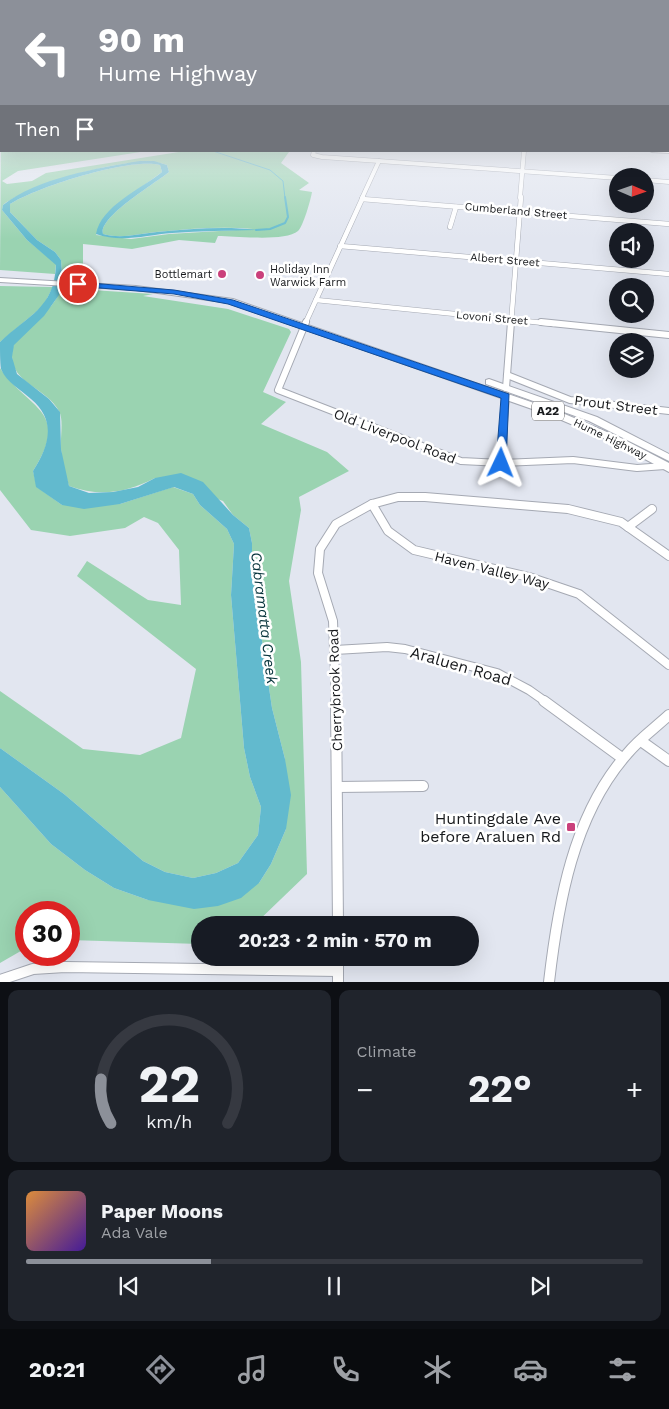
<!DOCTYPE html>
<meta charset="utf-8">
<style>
body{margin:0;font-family:"Work Sans",sans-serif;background:#20242c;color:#f1f3f6;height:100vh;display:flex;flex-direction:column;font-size:19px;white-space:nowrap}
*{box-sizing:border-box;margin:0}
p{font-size:16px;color:#9ea1a6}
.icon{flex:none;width:28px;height:28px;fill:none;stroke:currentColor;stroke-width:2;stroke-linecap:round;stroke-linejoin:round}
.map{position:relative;height:982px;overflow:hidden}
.drawer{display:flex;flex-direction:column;gap:8px;padding:8px;background:#0d0f14;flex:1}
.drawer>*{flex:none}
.guide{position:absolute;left:0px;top:0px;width:670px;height:152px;box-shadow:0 5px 20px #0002;background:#8c9099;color:#fff;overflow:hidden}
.needle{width:32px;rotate:92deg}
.controls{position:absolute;left:609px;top:168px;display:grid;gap:10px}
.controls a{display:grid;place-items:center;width:45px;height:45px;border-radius:50%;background:#171b24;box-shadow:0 5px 20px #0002;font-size:25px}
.speed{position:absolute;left:15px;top:901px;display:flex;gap:10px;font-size:25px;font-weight:700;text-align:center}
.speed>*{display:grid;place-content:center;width:65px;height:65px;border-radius:50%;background:#171b24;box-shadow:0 5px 20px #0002;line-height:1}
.speed .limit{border:8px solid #d22;background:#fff;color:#111}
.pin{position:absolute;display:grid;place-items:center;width:42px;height:42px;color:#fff;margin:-21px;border:2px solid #fff;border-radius:50%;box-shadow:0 1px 5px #0007}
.me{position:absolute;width:55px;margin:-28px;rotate:2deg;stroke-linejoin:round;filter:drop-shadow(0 0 4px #0008)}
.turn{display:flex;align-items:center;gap:18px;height:105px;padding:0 15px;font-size:22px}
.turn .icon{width:65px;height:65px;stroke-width:2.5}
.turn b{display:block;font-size:35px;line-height:42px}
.then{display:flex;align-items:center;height:48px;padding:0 15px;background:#0003;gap:10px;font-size:19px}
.big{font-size:38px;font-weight:700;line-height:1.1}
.drawer .widget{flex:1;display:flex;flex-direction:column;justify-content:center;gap:8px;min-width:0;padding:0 18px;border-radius:10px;background:#20242c}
.drawer .dial{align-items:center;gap:0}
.dial svg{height:130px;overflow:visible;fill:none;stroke:#363941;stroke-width:7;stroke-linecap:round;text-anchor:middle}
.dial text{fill:#f1f3f6;stroke:none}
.song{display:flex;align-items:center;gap:15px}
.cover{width:60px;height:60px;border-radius:8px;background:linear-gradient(135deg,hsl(30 70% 55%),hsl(260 70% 35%))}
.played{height:5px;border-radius:2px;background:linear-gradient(90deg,#8c9099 30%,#363941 30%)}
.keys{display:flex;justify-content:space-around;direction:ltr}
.heat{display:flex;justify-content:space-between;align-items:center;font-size:28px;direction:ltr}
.drawer .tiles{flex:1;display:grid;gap:8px;grid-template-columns:1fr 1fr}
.widget:last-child{grid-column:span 2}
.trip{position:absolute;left:191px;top:916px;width:288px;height:50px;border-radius:25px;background:#171b24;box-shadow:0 5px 20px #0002;font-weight:700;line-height:50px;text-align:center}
.tab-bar{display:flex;height:80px;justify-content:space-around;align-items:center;background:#090b0e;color:#9ea1a6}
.tab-bar .icon{width:35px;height:35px}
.tab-bar .selected{color:#8c9099}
.tab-bar b{font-size:22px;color:#f1f3f6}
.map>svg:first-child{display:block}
.green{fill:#9ad3b1}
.water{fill:#62bace}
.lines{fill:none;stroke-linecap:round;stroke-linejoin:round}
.stream-far1{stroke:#62bace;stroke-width:1}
.stream{stroke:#62bace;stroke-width:2}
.minor-far4-casing{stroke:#a5a9b3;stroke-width:5}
.minor-far3-casing{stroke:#a5a9b3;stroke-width:5.5}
.minor-far2-casing{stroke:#a5a9b3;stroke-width:8}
.minor-far1-casing{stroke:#a5a9b3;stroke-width:10}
.minor-casing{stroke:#a5a9b3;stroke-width:12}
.tertiary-casing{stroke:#a5a9b3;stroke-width:2}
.trunk-casing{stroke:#a5a9b3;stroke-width:2}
.minor-far4{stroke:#fff;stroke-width:4}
.minor-far3{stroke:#fff;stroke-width:4.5}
.minor-far2{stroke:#fff;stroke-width:6}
.minor-far1{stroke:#fff;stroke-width:8}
.minor{stroke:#fff;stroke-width:10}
.tertiary{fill:#fff;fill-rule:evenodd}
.trunk{fill:#fff;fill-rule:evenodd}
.route{fill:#1a73e8;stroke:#114b97}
.poi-dot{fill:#ca407b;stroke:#fff;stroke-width:2}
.labels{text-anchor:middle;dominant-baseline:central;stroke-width:5;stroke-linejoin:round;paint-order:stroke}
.far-street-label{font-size:11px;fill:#16181b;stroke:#fff}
.far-poi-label{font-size:11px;fill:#16181b;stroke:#fff;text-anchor:start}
.shield{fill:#fff;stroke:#5c5d5f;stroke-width:1}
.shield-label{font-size:12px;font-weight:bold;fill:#16181b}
.street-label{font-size:14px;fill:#16181b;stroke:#fff}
.water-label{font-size:15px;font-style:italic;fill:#05323a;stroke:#fff}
.near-street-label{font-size:16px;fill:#16181b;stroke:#fff}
.near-poi-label{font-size:16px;fill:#16181b;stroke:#fff;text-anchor:end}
</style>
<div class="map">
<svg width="669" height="982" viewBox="0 0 669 982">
<rect width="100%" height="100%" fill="#e2e6f0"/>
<!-- green -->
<g class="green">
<path d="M1 129V151H147L18 171 2 181 7 184 32 181 46 173 185 151H276L289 152 281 163 309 183 299 190 312 192C311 199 303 227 298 231 285 242 236 236 218 236L215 243 179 240 132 249 83 244V276L62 274 61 260 55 252 37 240 10 212V204C37 187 130 157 160 165L162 172 113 208 96 235 131 239 169 234 253 229C221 226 188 229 156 232 138 234 121 239 103 234 98 217 156 183 169 172L167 165C136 152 30 184 3 205L2 210 27 240 56 264 55 274 0 270Z"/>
<path d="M0 286 53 287 43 306 0 342Z"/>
<path d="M61 288 153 294 143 296 228 309 289 329 291 332 263 392 286 402 261 424 327 452 349 471 299 497 301 510 289 581 301 662 307 874 254 925H200V944L69 940V912H26V948L0 963V787L51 844 85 870 114 888 148 900 259 883 271 864 286 829 285 759 272 708 252 573V543L249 528 233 515 223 501 155 478C126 493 100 497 69 486 65 474 62 461 61 449 60 438 64 420 59 411 46 386 5 383 13 347 18 329 54 314 61 288Z"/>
<path d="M0 368C28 410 72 410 33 471L37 487 62 505 120 504 173 487 193 494 200 505 227 529 234 544 231 595 244 748 250 777 261 807 258 835 238 863 216 873 193 878 165 872 143 861 64 794 0 748V691L83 749 140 755 181 738 196 669 77 576 87 561 148 600 181 605 179 550 158 523 144 517 125 528 70 536 31 530 0 490Z"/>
</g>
<!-- water -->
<path class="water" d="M140 161H154L167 165 169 172C156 183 98 217 103 234 121 239 138 234 157 232 190 229 225 226 258 230 229 231 201 231 172 233 147 235 121 243 96 234 101 206 141 189 162 172L160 165C130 157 37 187 10 204V212L37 240 55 252 61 260 62 274 59 295 44 316 14 345 12 357 17 374 49 399 60 412 61 449 69 486 89 493 113 492 138 487 155 478 181 473 203 482 233 515 249 528 252 543V573L272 708 285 759 291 795 286 829 271 864 259 883 241 898 218 906 194 909 148 900 114 888 85 870 51 844 0 787V748L64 794 143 861 165 872 193 878 216 873 238 863 258 835 261 807 250 777 244 748 231 595 234 544 227 529 200 505 193 494 174 487 120 504 84 509 62 505 36 487 33 471C49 446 57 421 31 399 20 389 7 383 1 369 0 362 0 350 0 342 28 315 54 309 56 265L27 240 2 210 3 205C37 178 98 168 140 161Z"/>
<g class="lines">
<!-- stream-far1 -->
<path class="stream-far1" d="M213 151 270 170 283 181 285 198"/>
<!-- stream -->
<path class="stream" d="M256 230 270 229 285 223 288 217 285 197"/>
<defs>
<g id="minor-far4">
<path d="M314 151 313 155 322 157 618 178"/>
<path d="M645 180 669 182"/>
<path d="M362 198 379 161"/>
<path d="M520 198 524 151"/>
</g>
<g id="minor-far3">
<path d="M362 199 669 224"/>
<path d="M450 227 456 207"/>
<path d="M340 246 669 274"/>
<path d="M316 300 554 324"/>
<path d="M305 324 363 197"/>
<path d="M511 324 521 197"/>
</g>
<g id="minor-far2">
<path d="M306 322 278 390 461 461 501 463 573 460 637 468 665 466"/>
<path d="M541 322 669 335"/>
<path d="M507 375 570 400 669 411"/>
<path d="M506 388 511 322"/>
<path d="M501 463 506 396"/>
</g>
<g id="minor-far1">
<path d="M372 504 388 531 414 550 529 577 579 594 669 665"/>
<path d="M628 527 652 509"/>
<path d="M335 650 387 647 405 649 497 673 529 690 546 702"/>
<path d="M336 702 333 621 318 573 320 549 336 524 372 504 398 497H425L568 509 621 522 669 556"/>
</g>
<g id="minor">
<path d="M336 701 338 925"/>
<path d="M544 701 622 758"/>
<path d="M641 741 669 761"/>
<path d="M337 787 423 786"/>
<path d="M338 958V982"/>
<path d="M0 980 33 969 65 967 338 971"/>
<path d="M549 982C558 904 573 815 627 754 639 739 655 728 669 715"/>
</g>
<path id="tertiary" d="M650 151H669V153L652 152Z"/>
<g id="trunk">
<path d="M0 278 136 286 233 299 560 412 621 438 669 463V472L613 442 552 416 229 303 136 290 0 282Z"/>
<path d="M489 379 597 417 669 454V461L589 421 486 384V380Z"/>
</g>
</defs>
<!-- minor-far4 casing -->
<use href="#minor-far4" class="minor-far4-casing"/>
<!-- minor-far3 casing -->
<use href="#minor-far3" class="minor-far3-casing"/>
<!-- minor-far2 casing -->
<use href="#minor-far2" class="minor-far2-casing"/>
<!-- minor-far1 casing -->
<use href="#minor-far1" class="minor-far1-casing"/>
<!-- minor casing -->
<use href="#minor" class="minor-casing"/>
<!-- tertiary casing -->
<use href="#tertiary" class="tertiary-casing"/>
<!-- trunk casing -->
<use href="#trunk" class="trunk-casing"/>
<!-- minor-far4 -->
<use href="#minor-far4" class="minor-far4"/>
<!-- minor-far3 -->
<use href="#minor-far3" class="minor-far3"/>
<!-- minor-far2 -->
<use href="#minor-far2" class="minor-far2"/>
<!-- minor-far1 -->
<use href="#minor-far1" class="minor-far1"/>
<!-- minor -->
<use href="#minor" class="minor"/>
<!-- tertiary -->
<use href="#tertiary" class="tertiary"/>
<!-- trunk -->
<use href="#trunk" class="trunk"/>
</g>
<!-- sky -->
<linearGradient id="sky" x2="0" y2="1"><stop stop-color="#72b6de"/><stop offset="0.42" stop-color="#f2f4f8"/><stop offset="1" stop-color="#f2f4f8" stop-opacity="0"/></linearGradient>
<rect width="669" height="239" fill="url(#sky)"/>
<!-- route -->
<path class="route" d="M78 282 174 290 233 300 509 394 506 463 501 467 496 463 501 398 228 304 174 294 75 286 74 284Z"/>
<!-- markers -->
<g class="poi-dot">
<circle cx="222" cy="274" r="5"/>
<circle cx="260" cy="275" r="5"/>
<rect x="566" y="822" width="10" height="10" rx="2.5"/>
</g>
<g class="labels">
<!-- far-street labels -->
<g class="far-street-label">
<text transform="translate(516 211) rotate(5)">Cumberland Street</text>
<text transform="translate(505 260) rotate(5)">Albert Street</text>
<text transform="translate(492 318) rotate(5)">Lovoni Street</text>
<text transform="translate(610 439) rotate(26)">Hume Highway</text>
</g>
<!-- far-poi labels -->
<g class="far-poi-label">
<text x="270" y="269">Holiday Inn<tspan x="270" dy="13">Warwick Farm</tspan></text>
<text x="212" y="274" text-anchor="end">Bottlemart</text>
</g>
<!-- shield labels -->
<rect class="shield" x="532" y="401.5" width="32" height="19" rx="4"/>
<g class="shield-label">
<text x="548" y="411">A22</text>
</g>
<!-- street labels -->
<g class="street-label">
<text transform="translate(616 405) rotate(7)">Prout Street</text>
<text transform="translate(395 436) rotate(21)">Old Liverpool Road</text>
<text transform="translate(492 570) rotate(14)">Haven Valley Way</text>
<text transform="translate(335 690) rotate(-92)">Cherrybrook Road</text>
</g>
<!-- water labels -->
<g class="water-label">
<text transform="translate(264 618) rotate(83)">Cabramatta Creek</text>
</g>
<!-- near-street labels -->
<g class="near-street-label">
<text transform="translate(461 666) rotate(16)">Araluen Road</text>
</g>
<!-- near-poi labels -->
<g class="near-poi-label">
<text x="561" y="818">Huntingdale Ave<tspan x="561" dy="18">before Araluen Rd</tspan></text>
</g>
</g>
</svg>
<div class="controls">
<a><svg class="needle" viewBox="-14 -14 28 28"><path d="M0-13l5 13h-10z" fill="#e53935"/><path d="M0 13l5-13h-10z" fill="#9ea1a6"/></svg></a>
<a><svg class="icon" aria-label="sound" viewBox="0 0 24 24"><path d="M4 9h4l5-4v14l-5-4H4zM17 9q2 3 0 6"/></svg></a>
<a><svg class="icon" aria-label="search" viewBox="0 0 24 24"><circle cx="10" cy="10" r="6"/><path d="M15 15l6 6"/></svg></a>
<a><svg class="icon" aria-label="layers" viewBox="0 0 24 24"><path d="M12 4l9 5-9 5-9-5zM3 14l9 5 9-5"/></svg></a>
</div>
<div class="speed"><div class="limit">30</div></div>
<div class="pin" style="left:78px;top:284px;background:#d93025"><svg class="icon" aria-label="arrive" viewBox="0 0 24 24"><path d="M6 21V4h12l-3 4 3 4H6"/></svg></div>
<svg class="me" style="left:501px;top:463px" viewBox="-20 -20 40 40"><path d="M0-17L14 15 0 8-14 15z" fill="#1a73e8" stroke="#fff" stroke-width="4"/></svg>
<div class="trip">20:23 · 2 min · 570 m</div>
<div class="guide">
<div class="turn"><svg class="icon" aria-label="left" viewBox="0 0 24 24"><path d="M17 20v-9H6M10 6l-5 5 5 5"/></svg><div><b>90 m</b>Hume Highway</div></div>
<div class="then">Then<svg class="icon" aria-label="arrive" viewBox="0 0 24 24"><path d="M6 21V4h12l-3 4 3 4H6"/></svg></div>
</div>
</div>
<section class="drawer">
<div class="tiles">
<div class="widget dial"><svg viewBox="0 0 100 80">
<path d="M14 69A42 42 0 1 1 86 69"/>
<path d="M14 69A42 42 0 0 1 8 42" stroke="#8c9099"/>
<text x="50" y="56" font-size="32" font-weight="700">22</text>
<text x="50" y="72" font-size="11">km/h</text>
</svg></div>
<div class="widget"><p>Climate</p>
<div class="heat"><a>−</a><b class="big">22°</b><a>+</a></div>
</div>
<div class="widget">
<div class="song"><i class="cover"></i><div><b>Paper Moons</b><p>Ada Vale</p></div></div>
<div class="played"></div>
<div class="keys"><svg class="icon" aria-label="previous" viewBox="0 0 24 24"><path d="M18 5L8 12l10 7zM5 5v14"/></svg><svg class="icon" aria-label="pause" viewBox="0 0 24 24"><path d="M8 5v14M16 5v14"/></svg><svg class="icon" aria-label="next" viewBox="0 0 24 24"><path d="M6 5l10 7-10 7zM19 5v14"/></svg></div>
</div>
</div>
</section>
<nav class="tab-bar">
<b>20:21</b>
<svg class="icon selected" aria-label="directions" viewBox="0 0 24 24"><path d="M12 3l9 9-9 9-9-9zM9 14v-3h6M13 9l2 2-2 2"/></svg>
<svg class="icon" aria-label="music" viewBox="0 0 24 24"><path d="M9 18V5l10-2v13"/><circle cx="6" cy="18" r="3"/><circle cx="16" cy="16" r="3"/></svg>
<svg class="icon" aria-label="phone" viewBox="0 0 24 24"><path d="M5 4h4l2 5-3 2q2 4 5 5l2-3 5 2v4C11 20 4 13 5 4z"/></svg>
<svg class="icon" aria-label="climate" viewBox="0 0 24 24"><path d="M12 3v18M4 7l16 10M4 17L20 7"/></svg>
<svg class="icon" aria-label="car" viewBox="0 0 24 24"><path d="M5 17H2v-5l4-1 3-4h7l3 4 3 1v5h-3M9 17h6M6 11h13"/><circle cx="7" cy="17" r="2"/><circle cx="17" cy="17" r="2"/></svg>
<svg class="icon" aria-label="filters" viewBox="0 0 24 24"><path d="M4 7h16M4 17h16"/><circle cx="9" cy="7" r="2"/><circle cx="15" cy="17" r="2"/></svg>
</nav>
